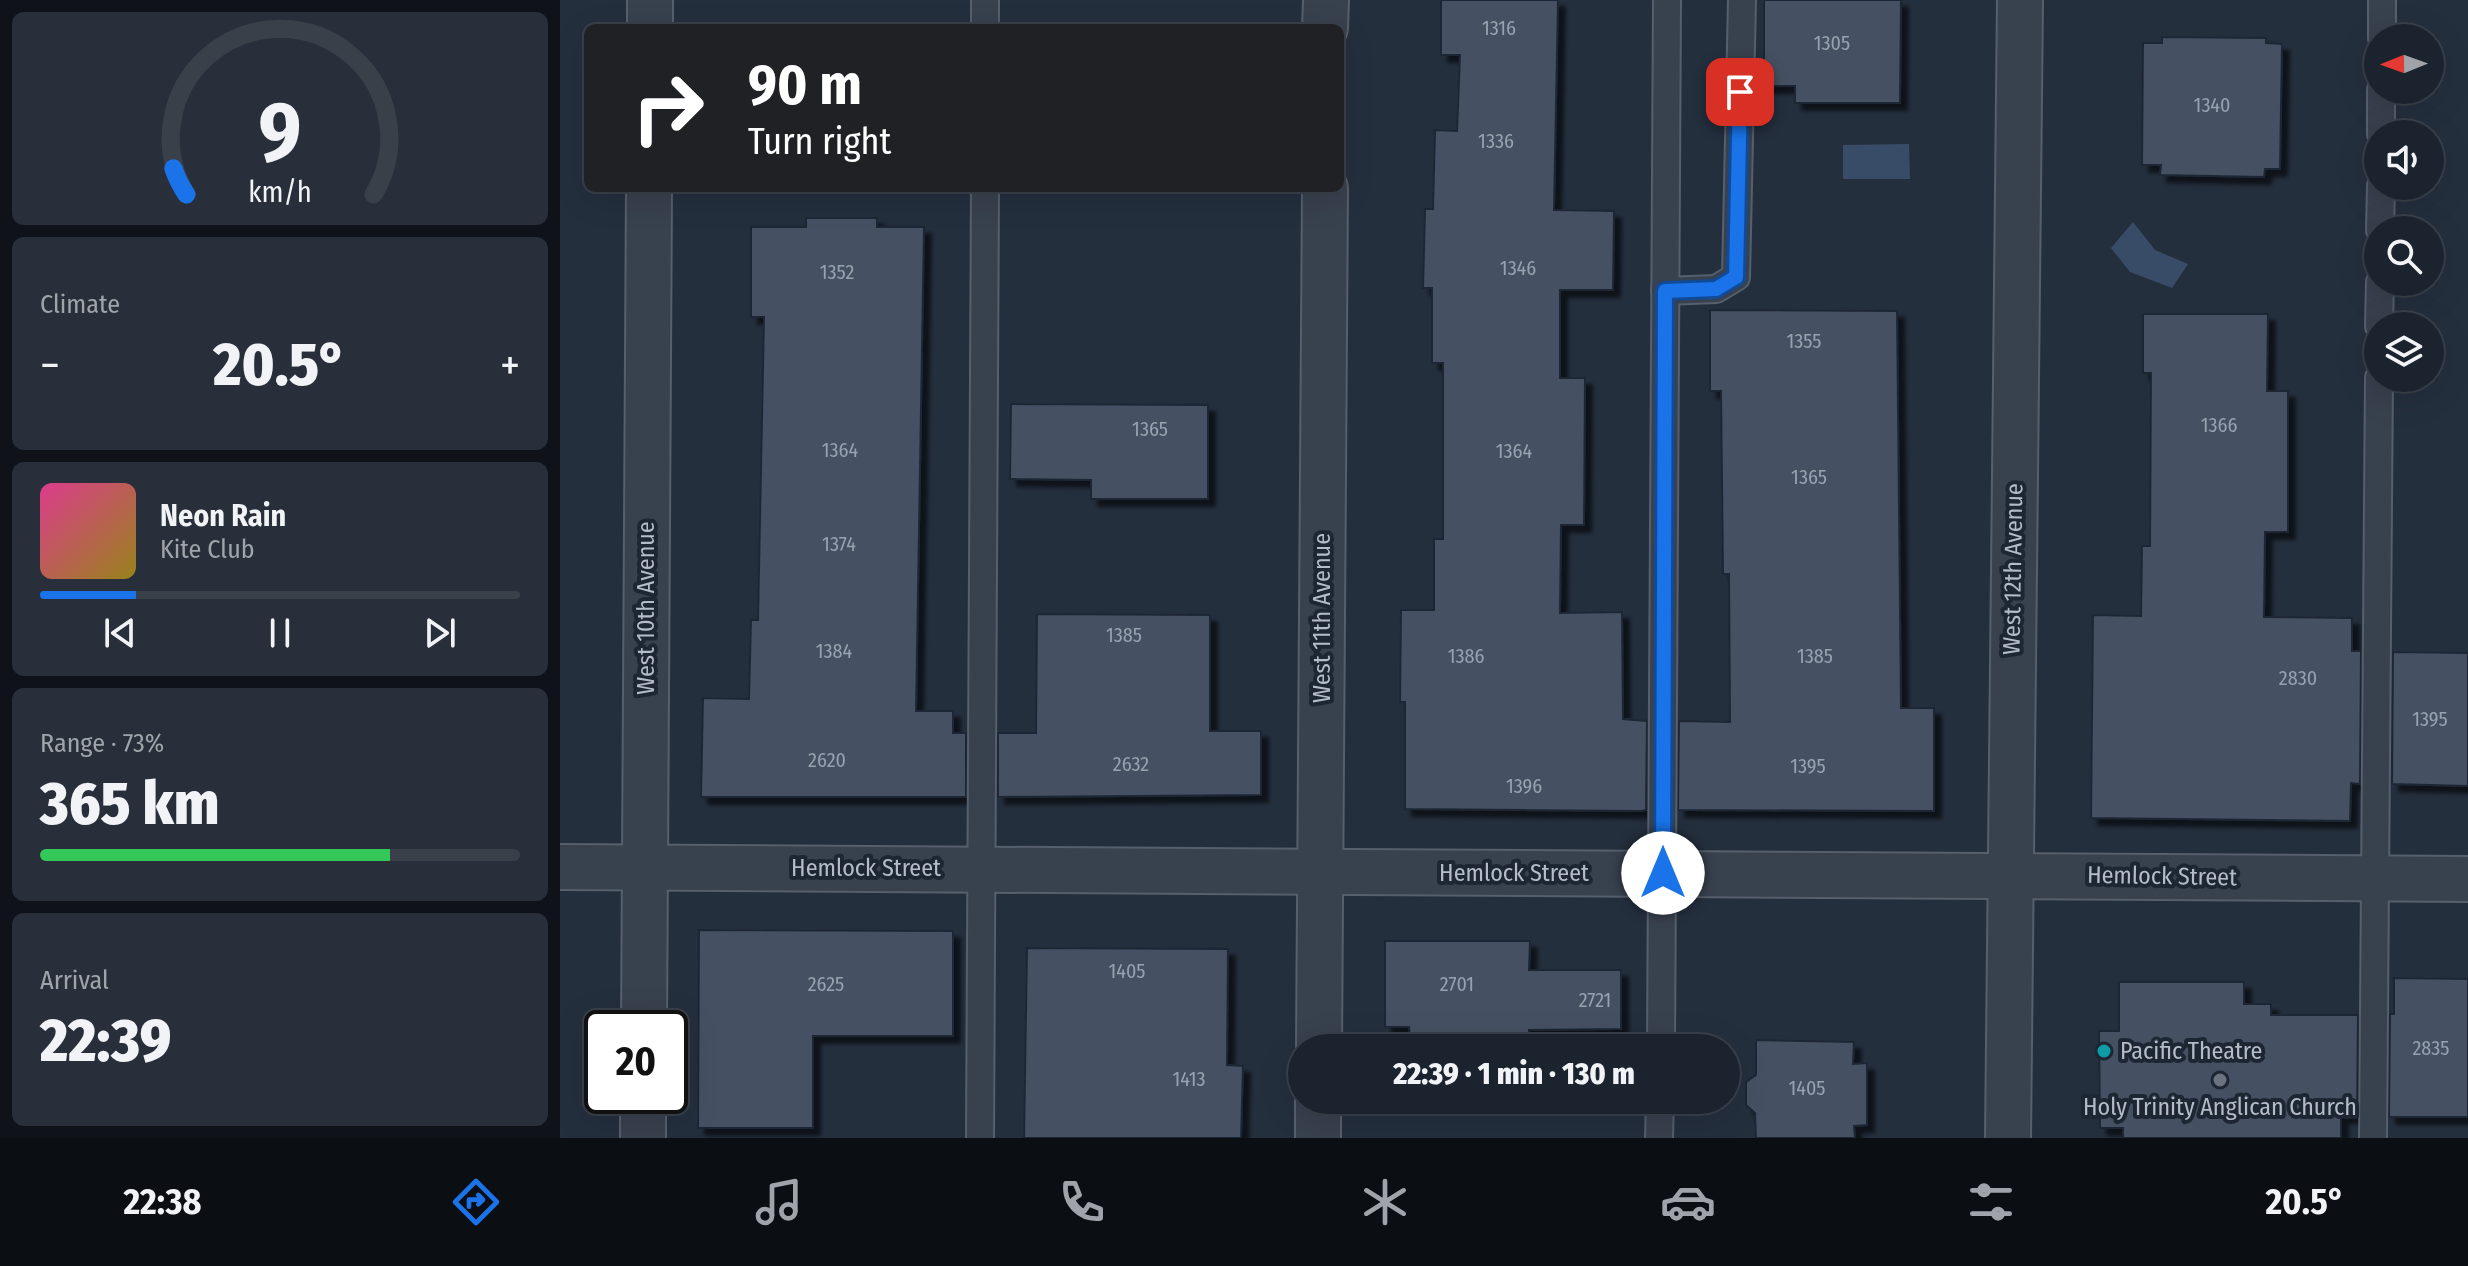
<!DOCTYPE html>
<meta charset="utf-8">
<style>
body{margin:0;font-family:"Fira Sans Condensed",sans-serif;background:#282f3a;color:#f1f3f6;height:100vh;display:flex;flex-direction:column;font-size:30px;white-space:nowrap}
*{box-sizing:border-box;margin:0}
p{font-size:26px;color:#a0a4aa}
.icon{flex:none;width:44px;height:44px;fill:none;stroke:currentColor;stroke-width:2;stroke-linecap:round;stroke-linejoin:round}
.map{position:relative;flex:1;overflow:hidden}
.drawer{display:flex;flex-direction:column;gap:12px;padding:12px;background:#0f1319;width:560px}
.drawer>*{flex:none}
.banner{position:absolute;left:24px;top:24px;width:760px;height:168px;border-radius:12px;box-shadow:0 8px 32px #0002,0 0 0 2px #39404a;background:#202124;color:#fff;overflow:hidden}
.needle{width:52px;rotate:269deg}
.controls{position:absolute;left:1804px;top:24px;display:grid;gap:16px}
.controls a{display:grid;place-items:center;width:80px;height:80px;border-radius:50%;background:#1b232e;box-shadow:0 8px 32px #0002,0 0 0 2px #39404a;font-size:40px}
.speed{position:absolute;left:24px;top:1010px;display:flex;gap:16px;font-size:40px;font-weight:700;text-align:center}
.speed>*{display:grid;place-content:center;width:104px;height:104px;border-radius:50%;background:#1b232e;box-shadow:0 8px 32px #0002,0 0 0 2px #39404a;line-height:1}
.speed .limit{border:4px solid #111;border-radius:12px;background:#fff;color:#111}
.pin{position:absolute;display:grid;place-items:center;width:68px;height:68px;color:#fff;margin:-34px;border-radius:16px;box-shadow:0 4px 12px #0006}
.me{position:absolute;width:88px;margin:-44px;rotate:0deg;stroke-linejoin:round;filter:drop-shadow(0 0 6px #0008)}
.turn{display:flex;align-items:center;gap:28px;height:168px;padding:0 32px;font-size:36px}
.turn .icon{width:104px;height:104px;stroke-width:2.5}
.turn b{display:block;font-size:56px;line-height:68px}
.big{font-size:60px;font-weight:800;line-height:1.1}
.drawer .tile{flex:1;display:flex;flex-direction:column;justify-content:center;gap:12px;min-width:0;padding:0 28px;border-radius:12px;background:#282f3a}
.drawer .dial{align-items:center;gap:0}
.dial svg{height:208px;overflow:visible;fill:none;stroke:#39404a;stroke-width:7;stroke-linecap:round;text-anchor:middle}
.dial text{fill:#f1f3f6;stroke:none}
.song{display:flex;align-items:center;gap:24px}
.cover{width:96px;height:96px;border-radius:12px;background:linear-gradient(135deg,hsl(330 70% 55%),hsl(50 70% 35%))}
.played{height:8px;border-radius:4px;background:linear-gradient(90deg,#1a73e8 20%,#39404a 20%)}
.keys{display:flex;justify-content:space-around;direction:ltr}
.heat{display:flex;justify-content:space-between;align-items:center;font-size:44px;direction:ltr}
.charge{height:12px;border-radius:6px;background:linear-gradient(90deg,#34c759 73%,#39404a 0)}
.trip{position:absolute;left:728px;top:1034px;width:452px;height:80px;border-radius:40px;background:#1b232e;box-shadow:0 8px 32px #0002,0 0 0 2px #39404a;font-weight:800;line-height:80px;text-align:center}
.dock{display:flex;height:128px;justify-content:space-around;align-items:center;background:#0b0e12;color:#a0a4aa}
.dock .icon{width:56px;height:56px}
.dock .selected{color:#1a73e8}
.dock b{font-size:36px;color:#f1f3f6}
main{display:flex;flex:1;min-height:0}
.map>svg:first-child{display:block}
.water{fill:#394c67}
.building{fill:#455162;stroke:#1f2835;stroke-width:2;filter:url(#shadow)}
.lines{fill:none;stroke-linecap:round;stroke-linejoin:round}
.service-casing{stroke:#565f6c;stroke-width:30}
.minor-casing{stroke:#565f6c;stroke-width:48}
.tertiary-casing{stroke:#565f6c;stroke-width:48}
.service{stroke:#38414e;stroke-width:26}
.minor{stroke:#38414e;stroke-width:44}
.tertiary{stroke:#38414e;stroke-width:44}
.route-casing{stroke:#114b97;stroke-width:20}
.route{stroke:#1a73e8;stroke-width:14}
.culture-dot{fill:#0f9aa8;stroke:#1d2633;stroke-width:3}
.worship-dot{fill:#6b7280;stroke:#1d2633;stroke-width:3}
.labels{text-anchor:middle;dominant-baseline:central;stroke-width:8;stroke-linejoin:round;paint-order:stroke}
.number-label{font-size:20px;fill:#98a1af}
.street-label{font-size:24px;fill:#b4bcc9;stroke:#1d2633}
.poi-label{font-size:24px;fill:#b4bcc9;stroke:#1d2633;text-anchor:start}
</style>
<main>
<section class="drawer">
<div class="tile dial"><svg viewBox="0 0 100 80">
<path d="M14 69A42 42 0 1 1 86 69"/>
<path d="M14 69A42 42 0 0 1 9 59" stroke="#1a73e8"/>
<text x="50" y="56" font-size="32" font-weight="700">9</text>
<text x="50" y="72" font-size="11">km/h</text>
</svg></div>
<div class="tile"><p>Climate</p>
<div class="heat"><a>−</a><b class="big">20.5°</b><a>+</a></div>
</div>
<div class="tile">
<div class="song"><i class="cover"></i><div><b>Neon Rain</b><p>Kite Club</p></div></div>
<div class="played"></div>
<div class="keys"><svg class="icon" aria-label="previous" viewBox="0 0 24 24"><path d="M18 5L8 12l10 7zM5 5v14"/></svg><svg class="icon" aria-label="pause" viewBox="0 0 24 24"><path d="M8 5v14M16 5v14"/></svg><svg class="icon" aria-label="next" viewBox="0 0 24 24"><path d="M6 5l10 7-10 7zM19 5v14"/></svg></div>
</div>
<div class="tile"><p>Range · 73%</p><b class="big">365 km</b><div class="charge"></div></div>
<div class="tile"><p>Arrival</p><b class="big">22:39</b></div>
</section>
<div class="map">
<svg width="1908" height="1138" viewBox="0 0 1908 1138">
<defs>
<filter id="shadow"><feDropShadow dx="7" dy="7" stdDeviation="2" flood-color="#0009"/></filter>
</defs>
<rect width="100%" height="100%" fill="#242f3e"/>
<!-- water -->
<g class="water">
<path d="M1349 144 1350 179H1283V145Z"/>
<path d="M1573 222 1595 250 1628 264 1612 288 1570 272 1551 248Z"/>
</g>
<!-- building -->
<g class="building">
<path d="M881 0H998L994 210 1054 211 1053 290H1000V378H1025L1024 525H1001L1000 613 1062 612 1063 719 1087 721 1086 810 1082 811 845 809V702H840L841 610H874V539H883V363H872V288H863L865 209H873L875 130 897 131 900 55H881Z"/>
<path d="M1204 0H1341L1340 103H1235V86H1204Z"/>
<path d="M1602 37 1706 38V43L1722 44 1720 169H1705L1704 177 1600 175 1601 165H1582L1583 43H1602Z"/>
<path d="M246 218H317V227H364L356 711H393V733H406V797H141L143 698 189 699 191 620H198L204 317H191V227H246Z"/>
<path d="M1150 310 1337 311 1341 708H1374V811L1118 810 1119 721 1170 722 1169 574H1163L1161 391H1150Z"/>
<path d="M1583 314H1708L1707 391H1728V532H1705L1704 617 1792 618V651H1801L1800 784 1791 783 1790 821 1531 818 1533 615 1581 616 1582 546H1590L1591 373H1583Z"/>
<path d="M451 404 648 405V499H531V480L450 479Z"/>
<path d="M477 614 650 615V731H701V795L438 797V733H476Z"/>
<path d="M1833 652 1908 653V786L1832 784Z"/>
<path d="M139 930 393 931V1036H253V1128H138Z"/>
<path d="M825 941H970L969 970H1061V1029L969 1030V1038L850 1037 849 1027H825Z"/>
<path d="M467 948 668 949 667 1065 683 1066 681 1138H464Z"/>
<path d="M1834 978 1908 979V1117H1829L1830 1014H1834Z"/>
<path d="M1559 982H1684V1004H1711V1015H1798L1797 1116H1781V1138H1563V1128H1540L1539 1031H1559Z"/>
<path d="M1196 1040 1294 1042 1293 1064 1307 1063V1125L1294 1126 1295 1138H1196L1195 1113 1186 1105V1082L1196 1075Z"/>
</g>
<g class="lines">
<defs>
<g id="service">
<path d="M425 28V0"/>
<path d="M1822 38V0"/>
<path d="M1821 134V90"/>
<path d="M1820 230 1821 186"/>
<path d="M1105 291 1156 289 1176 277 1182 0"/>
<path d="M1819 326 1820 282"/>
<path d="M1101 1048 1107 0"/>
<path d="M420 1138 425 188"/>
<path d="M1099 1138 1100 1100"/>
<path d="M1813 1138 1819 378"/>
</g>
<g id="minor">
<path d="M90 28V0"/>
<path d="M765 28 766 0"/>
<path d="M84 1028 89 188"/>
<path d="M759 1048 765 188"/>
<path d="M83 1138V1096"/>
<path d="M758 1138V1100"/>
</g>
<g id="tertiary">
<path d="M0 867 1908 879"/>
<path d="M1448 1138 1460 0"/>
</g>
</defs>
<!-- service casing -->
<use href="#service" class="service-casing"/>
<!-- minor casing -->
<use href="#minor" class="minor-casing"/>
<!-- tertiary casing -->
<use href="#tertiary" class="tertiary-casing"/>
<!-- service -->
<use href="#service" class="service"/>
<!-- minor -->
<use href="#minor" class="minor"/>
<!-- tertiary -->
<use href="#tertiary" class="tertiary"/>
</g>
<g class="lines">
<defs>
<path id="route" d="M1103 873 1105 291 1156 289 1176 277 1180 92"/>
</defs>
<!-- route casing -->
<use href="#route" class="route-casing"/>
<!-- route -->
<use href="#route" class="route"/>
</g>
<!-- markers -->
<circle class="culture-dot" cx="1544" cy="1051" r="8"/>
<circle class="worship-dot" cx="1660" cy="1080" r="8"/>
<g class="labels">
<!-- number labels -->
<g class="number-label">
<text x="939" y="28">1316</text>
<text x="1272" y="43">1305</text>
<text x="1652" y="105">1340</text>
<text x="936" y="141">1336</text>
<text x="958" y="268">1346</text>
<text x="277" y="272">1352</text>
<text x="1244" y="341">1355</text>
<text x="1659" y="425">1366</text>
<text x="590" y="429">1365</text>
<text x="280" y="450">1364</text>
<text x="954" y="451">1364</text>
<text x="1249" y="477">1365</text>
<text x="279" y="544">1374</text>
<text x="564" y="635">1385</text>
<text x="274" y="651">1384</text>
<text x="906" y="656">1386</text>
<text x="1255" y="656">1385</text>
<text x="1738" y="678">2830</text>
<text x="1870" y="719">1395</text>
<text x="267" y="760">2620</text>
<text x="571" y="764">2632</text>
<text x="1248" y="766">1395</text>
<text x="964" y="786">1396</text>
<text x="567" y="971">1405</text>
<text x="266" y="984">2625</text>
<text x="897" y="984">2701</text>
<text x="1035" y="1000">2721</text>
<text x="1871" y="1048">2835</text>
<text x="629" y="1079">1413</text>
<text x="1247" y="1088">1405</text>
</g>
<!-- street labels -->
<g class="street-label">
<text transform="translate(1453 569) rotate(-89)">West 12th Avenue</text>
<text transform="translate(86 608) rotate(-90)">West 10th Avenue</text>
<text transform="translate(762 618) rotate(-90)">West 11th Avenue</text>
<text x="306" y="868">Hemlock Street</text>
<text x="954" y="873">Hemlock Street</text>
<text transform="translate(1602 876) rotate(1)">Hemlock Street</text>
</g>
<!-- poi labels -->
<g class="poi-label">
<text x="1560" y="1051">Pacific Theatre</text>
<text x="1660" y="1107" text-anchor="middle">Holy Trinity Anglican Church</text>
</g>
</g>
</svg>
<div class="controls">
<a><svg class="needle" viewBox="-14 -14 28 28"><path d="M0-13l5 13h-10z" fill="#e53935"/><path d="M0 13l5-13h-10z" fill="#a0a4aa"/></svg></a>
<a><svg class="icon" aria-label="sound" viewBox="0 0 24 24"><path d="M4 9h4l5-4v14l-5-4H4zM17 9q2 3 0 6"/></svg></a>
<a><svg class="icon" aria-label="search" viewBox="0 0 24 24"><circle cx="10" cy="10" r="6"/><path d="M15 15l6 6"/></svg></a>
<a><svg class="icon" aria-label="layers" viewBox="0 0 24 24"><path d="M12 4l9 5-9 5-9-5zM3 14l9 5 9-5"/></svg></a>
</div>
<div class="speed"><div class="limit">20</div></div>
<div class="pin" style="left:1180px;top:92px;background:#d93025"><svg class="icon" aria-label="arrive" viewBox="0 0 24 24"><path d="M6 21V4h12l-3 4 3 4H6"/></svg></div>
<svg class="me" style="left:1103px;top:873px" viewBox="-20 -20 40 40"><circle r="19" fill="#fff"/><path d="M0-13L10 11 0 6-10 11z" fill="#1a73e8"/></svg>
<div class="trip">22:39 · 1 min · 130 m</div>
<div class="banner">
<div class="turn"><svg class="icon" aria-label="right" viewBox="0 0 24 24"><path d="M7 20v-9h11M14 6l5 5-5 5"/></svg><div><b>90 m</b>Turn right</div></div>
</div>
</div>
</main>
<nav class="dock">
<b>22:38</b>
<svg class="icon selected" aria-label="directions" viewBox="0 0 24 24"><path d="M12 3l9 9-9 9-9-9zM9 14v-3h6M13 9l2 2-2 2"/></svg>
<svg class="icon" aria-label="music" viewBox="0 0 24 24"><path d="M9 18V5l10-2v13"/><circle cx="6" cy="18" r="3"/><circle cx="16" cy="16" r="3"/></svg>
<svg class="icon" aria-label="phone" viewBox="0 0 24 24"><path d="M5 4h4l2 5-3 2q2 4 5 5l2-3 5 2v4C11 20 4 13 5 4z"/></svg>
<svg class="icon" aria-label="climate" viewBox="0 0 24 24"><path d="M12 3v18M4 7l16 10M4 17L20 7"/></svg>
<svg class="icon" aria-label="car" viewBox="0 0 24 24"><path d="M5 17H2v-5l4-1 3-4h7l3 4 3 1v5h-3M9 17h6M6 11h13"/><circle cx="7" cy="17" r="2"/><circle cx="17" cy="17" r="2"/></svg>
<svg class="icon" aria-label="filters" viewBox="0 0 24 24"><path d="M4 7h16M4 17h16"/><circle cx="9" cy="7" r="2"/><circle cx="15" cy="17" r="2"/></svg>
<b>20.5°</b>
</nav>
